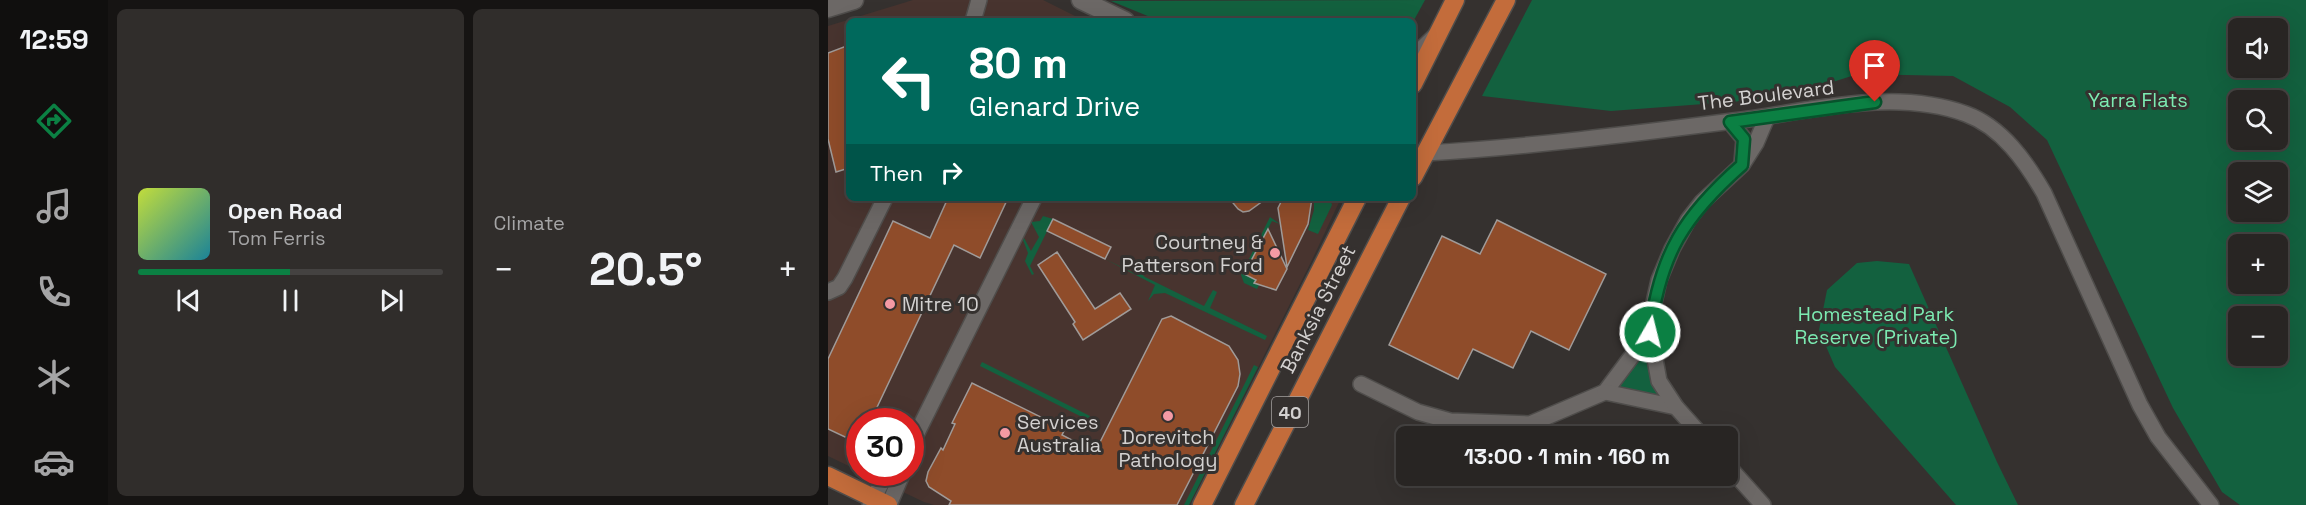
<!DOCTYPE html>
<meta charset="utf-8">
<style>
body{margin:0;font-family:"Space Grotesk",sans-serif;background:#302d2b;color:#f1f3f6;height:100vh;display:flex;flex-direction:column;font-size:22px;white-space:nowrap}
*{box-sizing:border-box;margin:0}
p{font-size:20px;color:#a5a5a6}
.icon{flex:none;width:33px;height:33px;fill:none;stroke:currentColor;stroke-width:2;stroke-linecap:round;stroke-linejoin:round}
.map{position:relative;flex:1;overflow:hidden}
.drawer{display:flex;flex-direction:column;gap:9px;padding:9px;background:#161413;width:720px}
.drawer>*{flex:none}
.guide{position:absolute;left:18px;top:18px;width:570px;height:183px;border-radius:9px;box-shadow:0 6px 24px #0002,0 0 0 2px #444241;background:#00695c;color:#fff;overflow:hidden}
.tools{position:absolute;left:1400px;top:18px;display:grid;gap:12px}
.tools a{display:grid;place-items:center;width:60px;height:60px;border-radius:9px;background:#282523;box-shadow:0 6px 24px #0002,0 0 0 2px #444241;font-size:30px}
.speed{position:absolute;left:18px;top:408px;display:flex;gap:12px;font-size:30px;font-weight:700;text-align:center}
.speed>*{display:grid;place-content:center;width:78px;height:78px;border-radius:50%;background:#282523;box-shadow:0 6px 24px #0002,0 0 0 2px #444241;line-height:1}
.speed .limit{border:9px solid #d22;background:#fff;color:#111}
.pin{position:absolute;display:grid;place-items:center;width:51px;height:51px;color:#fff;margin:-62px -26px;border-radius:50% 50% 50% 0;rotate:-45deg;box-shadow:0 0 6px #0007}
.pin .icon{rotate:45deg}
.me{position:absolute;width:66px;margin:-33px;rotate:8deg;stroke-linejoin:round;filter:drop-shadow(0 0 4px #0008)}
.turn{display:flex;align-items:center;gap:21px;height:126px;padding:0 24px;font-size:27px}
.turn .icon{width:78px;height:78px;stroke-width:2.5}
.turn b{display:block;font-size:42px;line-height:51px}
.then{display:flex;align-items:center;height:57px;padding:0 24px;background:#0003;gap:12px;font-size:22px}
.big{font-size:45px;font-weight:600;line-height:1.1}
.drawer .card{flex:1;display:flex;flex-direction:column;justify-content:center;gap:9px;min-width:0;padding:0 21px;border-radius:9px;background:#302d2b}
.song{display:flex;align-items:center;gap:18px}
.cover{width:72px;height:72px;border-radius:9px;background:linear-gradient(135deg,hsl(70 70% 55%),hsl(190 70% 35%))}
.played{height:6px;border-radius:3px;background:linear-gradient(90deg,#0b8043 50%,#444241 50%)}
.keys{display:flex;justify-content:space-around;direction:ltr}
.heat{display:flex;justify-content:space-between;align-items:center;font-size:33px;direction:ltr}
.drawer .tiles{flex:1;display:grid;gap:9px;grid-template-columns:repeat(2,1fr)}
.trip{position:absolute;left:568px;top:426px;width:342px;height:60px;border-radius:9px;background:#282523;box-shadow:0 6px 24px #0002,0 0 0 2px #444241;font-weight:600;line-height:60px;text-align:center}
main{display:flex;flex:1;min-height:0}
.tabs{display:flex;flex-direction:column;width:108px;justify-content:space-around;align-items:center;background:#100f0e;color:#a5a5a6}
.tabs .icon{width:42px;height:42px}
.tabs .active{color:#0b8043}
.tabs b{font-size:27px;color:#f1f3f6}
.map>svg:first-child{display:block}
.commercial{fill:#48342f}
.green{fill:#13613f;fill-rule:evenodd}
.building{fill:#8f4c2a;stroke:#a09b99;stroke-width:1.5}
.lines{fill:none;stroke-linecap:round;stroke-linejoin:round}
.street-casing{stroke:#4f4d4b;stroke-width:18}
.secondary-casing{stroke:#4f4d4b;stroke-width:21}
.highway-casing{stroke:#4f4d4b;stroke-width:21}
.street{stroke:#6c6866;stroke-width:15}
.secondary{stroke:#6c6866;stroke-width:18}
.highway{stroke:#c36c3b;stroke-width:18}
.route-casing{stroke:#07532c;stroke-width:15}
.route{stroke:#0b8043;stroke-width:10}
.poi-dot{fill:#f49aa4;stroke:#35312f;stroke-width:2}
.labels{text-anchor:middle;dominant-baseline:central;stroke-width:6;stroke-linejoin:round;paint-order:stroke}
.shield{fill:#35312f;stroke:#a4a1a0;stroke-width:1.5}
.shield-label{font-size:18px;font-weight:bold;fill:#d3d1d0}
.street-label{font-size:20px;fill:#d3d1d0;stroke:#35312f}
.park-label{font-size:20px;fill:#7cebb2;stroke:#35312f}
.poi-label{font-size:20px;fill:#d3d1d0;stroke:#35312f;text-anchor:start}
</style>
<main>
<nav class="tabs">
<b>12:59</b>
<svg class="icon active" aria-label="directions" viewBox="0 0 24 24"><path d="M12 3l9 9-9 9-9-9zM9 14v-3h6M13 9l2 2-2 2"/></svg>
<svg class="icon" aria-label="music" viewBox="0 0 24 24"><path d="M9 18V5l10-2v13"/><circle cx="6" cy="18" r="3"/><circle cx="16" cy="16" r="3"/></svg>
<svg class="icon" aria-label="phone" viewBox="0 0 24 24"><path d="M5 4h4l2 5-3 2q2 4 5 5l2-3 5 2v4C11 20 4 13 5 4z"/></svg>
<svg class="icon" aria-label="climate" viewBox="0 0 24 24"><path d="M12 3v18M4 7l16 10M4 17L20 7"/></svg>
<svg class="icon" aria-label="car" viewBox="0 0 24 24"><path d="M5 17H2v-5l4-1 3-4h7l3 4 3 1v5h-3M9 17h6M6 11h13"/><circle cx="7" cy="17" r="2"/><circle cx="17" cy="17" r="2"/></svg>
</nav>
<section class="drawer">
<div class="tiles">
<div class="card">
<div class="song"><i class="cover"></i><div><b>Open Road</b><p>Tom Ferris</p></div></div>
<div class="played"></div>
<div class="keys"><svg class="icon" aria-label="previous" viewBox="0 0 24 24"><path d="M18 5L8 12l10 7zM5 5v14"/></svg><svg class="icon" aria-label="pause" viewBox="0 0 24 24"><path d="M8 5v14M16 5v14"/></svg><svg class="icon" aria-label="next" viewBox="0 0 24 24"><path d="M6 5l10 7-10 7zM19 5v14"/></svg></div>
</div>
<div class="card"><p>Climate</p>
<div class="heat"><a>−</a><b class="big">20.5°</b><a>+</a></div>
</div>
</div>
</section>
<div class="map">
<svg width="1478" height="505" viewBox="0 0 1478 505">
<rect width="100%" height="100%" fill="#35312f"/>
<!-- commercial -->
<path class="commercial" d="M85 0H215L257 21H21V198H513L484 260 361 505H106L96 502 35 473 82 472V422H32L31 471 0 456V26Z"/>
<!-- green -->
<g class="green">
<path d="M597 0 585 22 332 21 283 1Z"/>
<path d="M704 0H1478V505H1412L1394 492 1345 408 1219 140 1182 107 1125 76 1030 74 954 98 783 111 654 96ZM1410 28H1449V68H1410ZM1410 100H1449V140H1410ZM1410 172H1449V212H1410ZM1410 244H1449V284H1410ZM1410 316H1449V356H1410Z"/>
<path d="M486 198H502L504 205 490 234 480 230 486 210Z"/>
<path d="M215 216 225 219 202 266 206 274 204 275 197 261 200 253 195 240 196 238 203 251 211 237 203 222 212 221Z"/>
<path d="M442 217 452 224 444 221 417 274 428 280 426 283 431 285 429 289 416 283 413 275Z"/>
<path d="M277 259 310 275 312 272 317 277 376 306 385 290 389 292 382 308 439 336 437 340 337 293 326 294 320 301 327 285Z"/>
<path d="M1049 261 1081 264 1169 462 1190 505H1128L1007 367 991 330 999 290 1029 263Z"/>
<path d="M819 341 840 402 783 390Z"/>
<path d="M154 362 262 416 260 420 152 366Z"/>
<path d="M426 365 430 367 361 505H356Z"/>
</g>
<!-- building -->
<g class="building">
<path d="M21 45V168L8 172 0 139V53Z"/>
<path d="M120 198H180L152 258 126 245 42 422H32V444L0 429V359L65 221 102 238Z"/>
<path d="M401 198H439L421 211 415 212 410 209Z"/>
<path d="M455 198H484L480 224 459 267 450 208Z"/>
<path d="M225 219 283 247 277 259 219 231Z"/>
<path d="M669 220 778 274 741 350 703 331 685 368 645 349 630 379 561 345 614 236 652 254Z"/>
<path d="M440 229 459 269 448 290 426 283 428 280 416 274Z"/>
<path d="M229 252 267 309 292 293 303 309 255 340 245 324 247 322 210 265Z"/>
<path d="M343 316 401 346 410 360 412 374 410 386 349 505H121L123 501 101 487 98 481 100 472 113 448 115 450 127 424 124 423 144 383 237 429 234 435 267 452 334 319Z"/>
</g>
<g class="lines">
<defs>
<g id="street">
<path d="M145 21 151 0"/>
<path d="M902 122 916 139 914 162"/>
<path d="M598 153C701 147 803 134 905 121 980 112 1064 87 1138 114 1174 127 1198 162 1216 193L1312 405 1330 437 1383 505"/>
<path d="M0 292 11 287 17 278 57 198"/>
<path d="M533 384 590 412 622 421 702 424 777 392 822 332"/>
<path d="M777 392 848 407"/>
<path d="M874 436 848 407 831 381 822 332 825 307 831 280 844 249 860 220 874 202 914 165 928 143 939 117"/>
<path d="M82 450 84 443 206 198"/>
<path d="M900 466 935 505"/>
<path d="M42 505 59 472"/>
<path d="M61 505 75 472"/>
</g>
<g id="secondary">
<path d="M253 0 297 21"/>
<path d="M0 8 26 0"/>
<path d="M585 59 608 37"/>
</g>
<g id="highway">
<path d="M585 84 627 0"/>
<path d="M585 177 678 0"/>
<path d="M0 476 60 505"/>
<path d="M374 505 529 198"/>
<path d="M416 505 573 198"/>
</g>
</defs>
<!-- street casing -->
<use href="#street" class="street-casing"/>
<!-- secondary casing -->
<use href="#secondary" class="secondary-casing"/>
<!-- highway casing -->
<use href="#highway" class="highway-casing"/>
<!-- street -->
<use href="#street" class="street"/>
<!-- secondary -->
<use href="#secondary" class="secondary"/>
<!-- highway -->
<use href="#highway" class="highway"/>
</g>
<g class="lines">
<defs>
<path id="route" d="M822 332C832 254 856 216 914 165L916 139 902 122 1047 102"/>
</defs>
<!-- route casing -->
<use href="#route" class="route-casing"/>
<!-- route -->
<use href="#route" class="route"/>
</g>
<!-- markers -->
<g class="poi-dot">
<circle cx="447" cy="253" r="6"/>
<circle cx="62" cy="304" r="6"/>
<circle cx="340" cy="416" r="6"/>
<circle cx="177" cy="433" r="6"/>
</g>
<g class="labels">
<!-- shield labels -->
<rect class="shield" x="444" y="397" width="36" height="30" rx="4.5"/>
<g class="shield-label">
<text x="462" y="412">40</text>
</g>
<!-- street labels -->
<g class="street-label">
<text transform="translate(938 95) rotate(-7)">The Boulevard</text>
<text transform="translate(490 309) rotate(-63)">Banksia Street</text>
</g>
<!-- park labels -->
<g class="park-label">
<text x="1310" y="100">Yarra Flats</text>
<text x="1048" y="314">Homestead Park<tspan x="1048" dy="23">Reserve (Private)</tspan></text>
</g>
<!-- poi labels -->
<g class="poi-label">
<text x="435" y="242" text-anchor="end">Courtney &amp;<tspan x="435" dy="23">Patterson Ford</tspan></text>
<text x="74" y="304">Mitre 10</text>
<text x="189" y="422">Services<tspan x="189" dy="23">Australia</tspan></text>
<text x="340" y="437" text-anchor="middle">Dorevitch<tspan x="340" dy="23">Pathology</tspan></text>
</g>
</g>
</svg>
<div class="tools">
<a><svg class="icon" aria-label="sound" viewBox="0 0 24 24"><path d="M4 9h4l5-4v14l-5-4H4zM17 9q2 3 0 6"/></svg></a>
<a><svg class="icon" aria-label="search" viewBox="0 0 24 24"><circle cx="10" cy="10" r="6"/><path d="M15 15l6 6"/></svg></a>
<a><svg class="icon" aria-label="layers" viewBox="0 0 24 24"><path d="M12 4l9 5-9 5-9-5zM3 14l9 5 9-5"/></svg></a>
<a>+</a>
<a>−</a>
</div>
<div class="speed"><div class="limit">30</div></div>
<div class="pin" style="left:1047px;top:102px;background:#d93025"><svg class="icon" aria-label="arrive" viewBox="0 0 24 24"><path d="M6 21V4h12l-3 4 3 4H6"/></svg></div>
<svg class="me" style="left:822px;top:332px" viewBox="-20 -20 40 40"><circle r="17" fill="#0b8043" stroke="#fff" stroke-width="3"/><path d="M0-11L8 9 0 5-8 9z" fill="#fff"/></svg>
<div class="trip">13:00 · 1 min · 160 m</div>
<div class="guide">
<div class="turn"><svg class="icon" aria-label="left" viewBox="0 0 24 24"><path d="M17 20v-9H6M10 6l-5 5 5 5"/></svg><div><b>80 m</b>Glenard Drive</div></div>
<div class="then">Then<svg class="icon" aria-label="right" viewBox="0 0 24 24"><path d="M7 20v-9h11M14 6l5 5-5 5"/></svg></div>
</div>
</div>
</main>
